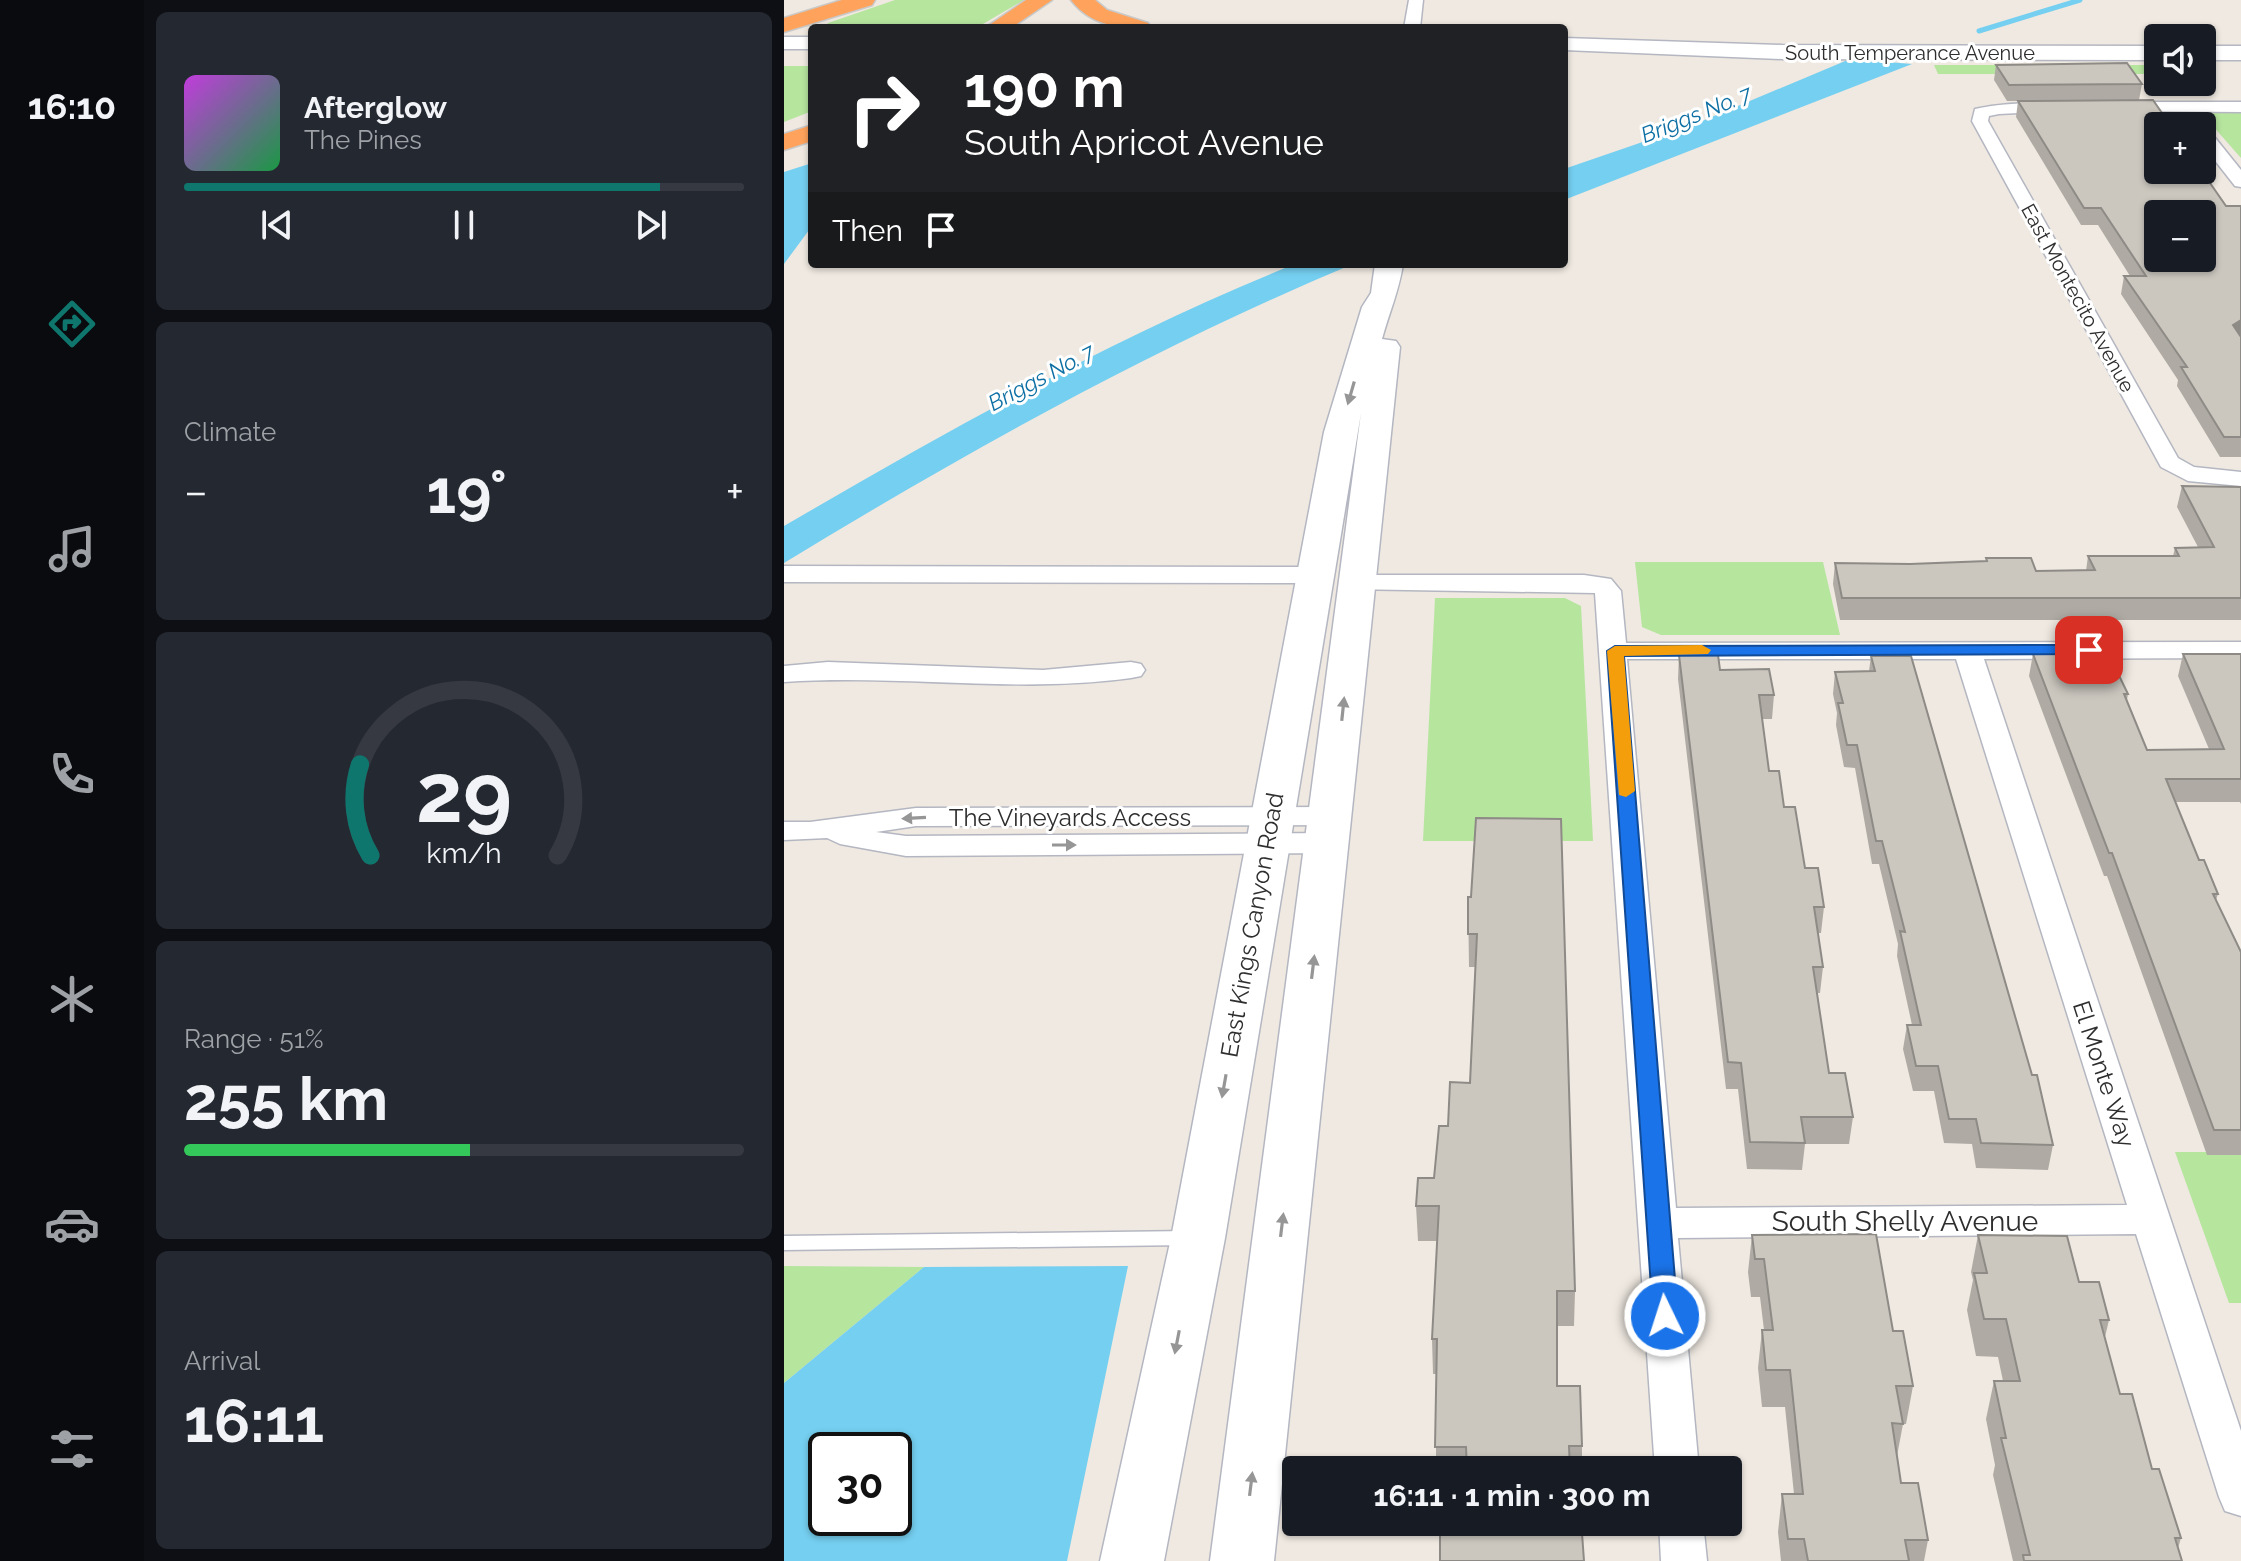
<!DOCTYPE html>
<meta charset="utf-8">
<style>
body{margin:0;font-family:Raleway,sans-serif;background:#242831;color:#f1f3f6;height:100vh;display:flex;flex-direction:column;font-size:30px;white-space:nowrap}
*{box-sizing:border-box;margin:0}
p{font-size:26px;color:#9ea1a6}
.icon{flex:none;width:44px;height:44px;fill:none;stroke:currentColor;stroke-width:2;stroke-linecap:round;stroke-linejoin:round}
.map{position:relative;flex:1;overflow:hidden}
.details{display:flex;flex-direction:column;gap:12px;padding:12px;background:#0d0f14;width:640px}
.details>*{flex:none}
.banner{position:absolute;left:24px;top:24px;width:760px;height:244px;border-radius:8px;box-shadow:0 2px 6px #0004;background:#202124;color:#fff;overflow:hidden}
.buttons{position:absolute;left:1360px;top:24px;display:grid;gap:16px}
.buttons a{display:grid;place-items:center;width:72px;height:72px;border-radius:8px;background:#171b24;box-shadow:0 2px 6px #0004;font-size:40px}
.speed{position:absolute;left:24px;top:1432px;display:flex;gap:16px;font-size:40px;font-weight:700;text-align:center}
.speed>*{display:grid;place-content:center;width:104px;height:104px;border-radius:50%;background:#171b24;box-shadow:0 2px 6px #0004;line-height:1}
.speed .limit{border:4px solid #111;border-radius:12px;background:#fff;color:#111}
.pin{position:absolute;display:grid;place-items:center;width:68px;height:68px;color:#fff;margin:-34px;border-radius:16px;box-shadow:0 4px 12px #0006}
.me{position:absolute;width:88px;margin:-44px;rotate:356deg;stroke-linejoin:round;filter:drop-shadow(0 0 6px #0008)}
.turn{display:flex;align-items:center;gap:28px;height:168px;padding:0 24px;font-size:36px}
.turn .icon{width:104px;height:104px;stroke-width:2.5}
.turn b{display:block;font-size:56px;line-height:68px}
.then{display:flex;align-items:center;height:76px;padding:0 24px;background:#0003;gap:16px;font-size:30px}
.big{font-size:60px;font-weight:700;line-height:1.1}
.details .card{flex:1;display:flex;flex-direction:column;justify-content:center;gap:12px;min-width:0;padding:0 28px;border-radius:12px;background:#242831}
.details .dial{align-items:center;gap:0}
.dial svg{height:208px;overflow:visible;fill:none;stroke:#363941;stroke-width:7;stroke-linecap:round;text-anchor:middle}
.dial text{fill:#f1f3f6;stroke:none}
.song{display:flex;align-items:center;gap:24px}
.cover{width:96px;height:96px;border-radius:12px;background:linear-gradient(135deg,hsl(290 70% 55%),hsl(140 70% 35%))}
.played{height:8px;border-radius:4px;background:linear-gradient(90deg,#0f766e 85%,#363941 85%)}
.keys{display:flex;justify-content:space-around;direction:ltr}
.heat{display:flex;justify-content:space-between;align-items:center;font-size:44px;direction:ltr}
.charge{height:12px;border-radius:6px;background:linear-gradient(90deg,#34c759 51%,#363941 0)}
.trip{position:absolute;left:498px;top:1456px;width:460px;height:80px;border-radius:8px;background:#171b24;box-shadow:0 2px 6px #0004;font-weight:700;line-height:80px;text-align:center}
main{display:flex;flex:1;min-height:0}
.tabs{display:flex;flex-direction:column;width:144px;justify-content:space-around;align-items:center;background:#090b0e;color:#9ea1a6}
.tabs .icon{width:56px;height:56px}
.tabs .current{color:#0f766e}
.tabs b{font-size:36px;color:#f1f3f6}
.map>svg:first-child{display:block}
.green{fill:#b6e59e}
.water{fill:#75cff0;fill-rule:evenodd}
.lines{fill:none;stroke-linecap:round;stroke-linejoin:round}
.stream{stroke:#75cff0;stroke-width:5}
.service-casing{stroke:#b4b7c1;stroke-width:3}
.minor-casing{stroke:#b4b7c1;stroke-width:3}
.secondary-casing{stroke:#b4b7c1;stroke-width:3}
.motorway-casing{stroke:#c9c9c9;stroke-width:3}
.service{fill:#fff;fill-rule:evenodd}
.minor{fill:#fff;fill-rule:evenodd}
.secondary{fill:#fff;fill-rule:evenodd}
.motorway{fill:#ffa35c;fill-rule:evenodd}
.wall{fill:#afaba4}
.shaded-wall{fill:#8e8b86}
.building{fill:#cbc7bf;stroke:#8e8b86;stroke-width:2;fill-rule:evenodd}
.oneway{fill:#969696}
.route{fill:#1a73e8;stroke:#114b97;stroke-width:2}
.slow{fill:#f59e0b}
.labels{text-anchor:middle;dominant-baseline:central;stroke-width:6;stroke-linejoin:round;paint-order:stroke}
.far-street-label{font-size:20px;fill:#2e2e2e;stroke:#fff}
.far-water-label{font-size:22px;font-style:italic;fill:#0d6fa3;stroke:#fff}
.street-label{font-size:24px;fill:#2e2e2e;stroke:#fff}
.near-street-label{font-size:28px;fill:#2e2e2e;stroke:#fff}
</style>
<main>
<nav class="tabs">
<b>16:10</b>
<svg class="icon current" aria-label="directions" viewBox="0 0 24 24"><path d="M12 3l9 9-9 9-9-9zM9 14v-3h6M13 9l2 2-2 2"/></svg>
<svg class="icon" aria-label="music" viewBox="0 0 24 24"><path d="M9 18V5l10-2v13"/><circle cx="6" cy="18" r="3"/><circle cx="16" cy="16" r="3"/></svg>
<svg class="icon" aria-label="phone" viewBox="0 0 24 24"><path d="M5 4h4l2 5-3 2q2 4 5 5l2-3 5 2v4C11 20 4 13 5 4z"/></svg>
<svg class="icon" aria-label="climate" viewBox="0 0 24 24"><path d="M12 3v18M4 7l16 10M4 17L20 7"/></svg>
<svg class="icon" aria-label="car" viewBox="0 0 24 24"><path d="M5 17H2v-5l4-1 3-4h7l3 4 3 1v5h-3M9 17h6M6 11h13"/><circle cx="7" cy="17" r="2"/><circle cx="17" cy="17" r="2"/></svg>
<svg class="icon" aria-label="filters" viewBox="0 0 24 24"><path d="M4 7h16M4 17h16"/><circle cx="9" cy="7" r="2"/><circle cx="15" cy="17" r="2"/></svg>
</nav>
<section class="details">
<div class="card">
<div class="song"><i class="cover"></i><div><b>Afterglow</b><p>The Pines</p></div></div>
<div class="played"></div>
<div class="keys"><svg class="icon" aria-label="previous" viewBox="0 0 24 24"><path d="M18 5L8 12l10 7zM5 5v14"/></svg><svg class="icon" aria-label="pause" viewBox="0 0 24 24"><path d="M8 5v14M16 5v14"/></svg><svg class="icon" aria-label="next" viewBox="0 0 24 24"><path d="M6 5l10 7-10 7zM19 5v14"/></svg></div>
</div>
<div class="card"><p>Climate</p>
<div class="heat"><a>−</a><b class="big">19°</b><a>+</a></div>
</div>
<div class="card dial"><svg viewBox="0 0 100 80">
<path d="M14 69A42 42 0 1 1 86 69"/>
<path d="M14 69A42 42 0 0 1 10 34" stroke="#0f766e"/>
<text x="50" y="56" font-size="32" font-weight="700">29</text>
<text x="50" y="72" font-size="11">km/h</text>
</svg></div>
<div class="card"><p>Range · 51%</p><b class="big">255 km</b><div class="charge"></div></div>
<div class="card"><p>Arrival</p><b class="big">16:11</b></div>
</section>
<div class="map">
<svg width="1457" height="1561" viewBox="0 0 1457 1561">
<rect width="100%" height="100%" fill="#efe9e1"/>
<!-- green -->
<g class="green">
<path d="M111 0H240L192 28H41L44 23Z"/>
<path d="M1150 65H1374V74H1154Z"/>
<path d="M0 66H28V111L0 122Z"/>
<path d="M1432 112H1457V158L1420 116Z"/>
<path d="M851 562H1039L1056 635H877L858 627Z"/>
<path d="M651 598H781L797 606 809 841H639Z"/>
<path d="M1391 1152H1457V1303H1445Z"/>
<path d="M0 1266 140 1267 0 1383Z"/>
</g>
<!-- water -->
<g class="water">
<path d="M1066 59 1128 64 780 200V169L911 124Z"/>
<path d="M28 163V226L0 264V172Z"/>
<path d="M511 264H569C370 347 184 451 0 563V526C165 430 334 335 511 264Z"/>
<path d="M344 1266 283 1561H0V1383L140 1267ZM42 1450H110V1518H42Z"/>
</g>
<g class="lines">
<!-- stream -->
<path class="stream" d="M1195 31 1296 0"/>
<defs>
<path id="service" d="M405 1231 411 1233 414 1238 411 1243 405 1245 0 1250V1236Z"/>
<g id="minor">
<path d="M625 0H639L636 28H620Z"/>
<path d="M1272 102 1280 107 1278 111 1215 114 1205 116 1204 121 1394 458 1410 467 1457 472V486L1404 481 1377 467 1188 121 1191 109C1218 103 1245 103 1272 102Z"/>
<path d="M1336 102H1457V112L1330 111 1328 107Z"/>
<path d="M1418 128 1424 129 1457 170V187L1451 186 1418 144Z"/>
<path d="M0 566 533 567 542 570 546 575 542 580 533 583 0 582Z"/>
<path d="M572 575H800L827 579 837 591 842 643 1457 642V658L1200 659 1457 1431V1516L1441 1511 1435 1497 1352 1234 894 1238 915 1470H871L811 593 563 589 559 583 563 577ZM843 659H1172L1343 1205 892 1208Z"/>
<path d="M44 662 259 670 347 662 357 664 361 670 357 676 347 678C231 694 116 674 0 682V666Z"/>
<path d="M547 807 558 809 562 816 558 823 547 825 132 826 92 832 122 836 544 833 555 836 560 843 555 850 544 853 122 856 56 844 43 838 0 840V822H26L132 808Z"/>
<path d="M875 1522H919L923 1561H877Z"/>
</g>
<g id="secondary">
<rect x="0" y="37" width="28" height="12"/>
<path d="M780 38 998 45 1374 46V60L998 59 780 50Z"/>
<rect x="1418" y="46" width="39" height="14"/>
<path d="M591 264H619C615 291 605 313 598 339L612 341 616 347 490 1561H426L577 413 441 1238 380 1561H316L387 1238 540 432 578 307 587 293Z"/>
</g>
<g id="motorway">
<path d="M58 0H91L88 5 0 32V18Z"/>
<path d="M242 0H268L227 28H201Z"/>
<path d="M287 0H311L323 10 364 23 367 28C336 28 308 27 287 0Z"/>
<path d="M28 125V141L0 150V134Z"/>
</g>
</defs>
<!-- service casing -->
<use href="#service" class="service-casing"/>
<!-- minor casing -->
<use href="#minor" class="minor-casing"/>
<!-- secondary casing -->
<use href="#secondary" class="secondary-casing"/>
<!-- motorway casing -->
<use href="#motorway" class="motorway-casing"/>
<!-- service -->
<use href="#service" class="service"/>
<!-- minor -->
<use href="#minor" class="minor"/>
<!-- secondary -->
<use href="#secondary" class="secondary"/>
<!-- motorway -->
<use href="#motorway" class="motorway"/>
</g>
<!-- wall -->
<g class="wall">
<path d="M1212 65 1358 84 1355 100 1223 101 1210 80Z"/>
<path d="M1234 101 1457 337V457H1436L1393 386 1394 380 1337 294 1340 276H1346L1314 225H1297L1232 117Z"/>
<path d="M1398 486 1457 487V620H1056L1049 584 1051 563 1126 564 1202 561V558L1252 571H1302L1304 556H1389L1391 548 1414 547 1393 507Z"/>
<path d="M1249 654 1344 694 1343 700 1363 750 1425 749 1394 676 1399 654H1457V804L1456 802H1391L1415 860 1434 894 1432 900 1457 952V1155H1423L1323 876H1320L1245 676Z"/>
<path d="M895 655 936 670 990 695 988 719H978L985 771 1000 807 1021 868 1040 907 1037 933H1034L1039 967 1036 993H1033L1045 1073 1069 1117 1065 1144H1021L1018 1170 963 1169 954 1089H942L894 679Z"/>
<path d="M1087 656 1248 1075 1269 1145 1264 1170 1192 1168 1188 1144 1160 1143 1150 1091H1129L1119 1049 1123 1025H1128L1113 956 1114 944 1095 864H1088L1071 768 1060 767 1052 725 1053 713 1049 694 1051 672 1085 671Z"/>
<path d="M684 897 791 1291 790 1326H773V1386L798 1446V1470H652V1374H649L648 1339 653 1241H634L632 1206 650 1178 686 1083 691 967H685Z"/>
<path d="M968 1235 1109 1331 1129 1386 1122 1424H1119L1113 1456 1117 1483 1144 1540 1140 1561H997L994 1532 998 1494H1010L1001 1407H978L974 1368 978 1330H980L976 1297H967L964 1272Z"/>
<path d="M1194 1235 1295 1282 1325 1320 1321 1337 1336 1394 1397 1538 1394 1548 1398 1561H1229L1209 1475 1211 1465 1202 1419 1210 1381H1219L1214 1357 1192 1356 1183 1310 1189 1280 1187 1272Z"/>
</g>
<!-- shaded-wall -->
<path class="shaded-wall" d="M1457 320V336L1445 344 1449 325Z"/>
<!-- building -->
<g class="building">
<path d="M1343 63 1358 84 1225 85 1212 65Z"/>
<path d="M1369 100 1387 126H1374V170H1417L1442 206H1457V320L1449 325 1457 337V437H1440L1397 367H1403L1340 276H1362L1317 208H1300L1234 101ZM1374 214H1418V258H1374Z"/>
<path d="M1398 486 1457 487V598H1058L1051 563 1126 564 1203 561 1202 558H1247L1252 571 1311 570 1304 556H1395L1391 548 1430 547Z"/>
<path d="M1324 653 1344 694H1340L1363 750 1440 749 1399 654H1457V779H1382L1415 860H1420L1434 894H1429L1457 952V1130H1430L1328 853H1325L1249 654Z"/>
<path d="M895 655H934L936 670 985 669 990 695H975L985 771H995L1000 807H1011L1021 868H1034L1040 907H1030L1039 967H1029L1045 1073H1061L1069 1117H1017L1021 1143 966 1142 957 1063 944 1062Z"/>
<path d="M1087 656H1127L1248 1075H1253L1269 1145 1197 1143 1192 1119H1165L1154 1066H1132L1123 1025H1137L1116 931 1121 932 1098 841H1092L1073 745H1063L1054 703H1059L1051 672 1091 671Z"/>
<path d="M692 818 777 819 791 1291H773V1386H796L798 1446H785L786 1470H683L682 1447H651L653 1339H648L655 1206H632L634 1178H650L655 1126H664L666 1082 686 1083 693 934H684V897H687Z"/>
<path d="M1092 1234 1109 1331H1119L1129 1386H1112L1119 1424 1108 1423 1117 1483H1134L1144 1540H1121L1125 1561H1024L1020 1539H1004L998 1494H1019L1006 1370H982L978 1330H989L980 1259H971L968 1235Z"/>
<path d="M1194 1235 1283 1236 1295 1282H1315L1325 1320H1316L1336 1394H1348L1368 1469H1375L1397 1538H1391L1398 1561H1240L1239 1555H1246L1217 1438H1222L1210 1381H1236L1222 1319H1200L1190 1273H1203Z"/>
<path d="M656 1522H788V1533H798L800 1561H656Z"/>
</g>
<!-- one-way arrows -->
<defs><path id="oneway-solid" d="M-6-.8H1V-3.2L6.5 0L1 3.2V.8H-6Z" transform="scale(2)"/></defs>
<g class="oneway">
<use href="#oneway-solid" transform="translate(567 393) rotate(106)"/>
<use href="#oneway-solid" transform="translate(559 709) rotate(-84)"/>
<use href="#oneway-solid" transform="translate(130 818) rotate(177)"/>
<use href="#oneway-solid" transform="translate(280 845)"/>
<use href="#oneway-solid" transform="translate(529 967) rotate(-83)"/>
<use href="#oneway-solid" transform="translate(440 1086) rotate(100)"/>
<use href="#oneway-solid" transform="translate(498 1225) rotate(-83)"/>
<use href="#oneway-solid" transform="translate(393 1342) rotate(101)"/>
<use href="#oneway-solid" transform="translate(467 1484) rotate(-83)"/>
</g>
<!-- route -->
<path class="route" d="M1305 645 1311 646 1313 650 1311 654 840 656 894 1316 890 1323 881 1326 873 1323 869 1316 823 651 831 646Z"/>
<!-- slow -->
<path class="slow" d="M918 645 927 650 924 654 840 656 851 791 842 797 835 795 823 651 831 646Z"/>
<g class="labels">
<!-- far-street labels -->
<g class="far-street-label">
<text x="1126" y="53">South Temperance Avenue</text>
<text transform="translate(1294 298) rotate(61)">East Montecito Avenue</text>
</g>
<!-- far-water labels -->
<g class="far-water-label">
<text transform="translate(912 114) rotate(-22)">Briggs No. 7</text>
<text transform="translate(257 377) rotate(-28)">Briggs No. 7</text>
</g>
<!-- street labels -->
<g class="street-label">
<text x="286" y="817">The Vineyards Access</text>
<text transform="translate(468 925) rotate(-80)">East Kings Canyon Road</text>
<text transform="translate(1320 1074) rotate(72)">El Monte Way</text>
</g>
<!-- near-street labels -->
<g class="near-street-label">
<text x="1121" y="1221">South Shelly Avenue</text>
</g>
</g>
</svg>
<div class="buttons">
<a><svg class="icon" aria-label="sound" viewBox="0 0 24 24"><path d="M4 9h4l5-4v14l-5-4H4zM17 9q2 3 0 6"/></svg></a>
<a>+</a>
<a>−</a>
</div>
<div class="speed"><div class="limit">30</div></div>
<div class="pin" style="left:1305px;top:650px;background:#d93025"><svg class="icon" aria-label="arrive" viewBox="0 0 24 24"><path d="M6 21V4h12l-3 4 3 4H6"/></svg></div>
<svg class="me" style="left:881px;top:1316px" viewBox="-20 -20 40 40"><circle r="17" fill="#1a73e8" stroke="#fff" stroke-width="3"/><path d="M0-11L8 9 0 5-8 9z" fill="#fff"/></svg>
<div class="trip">16:11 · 1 min · 300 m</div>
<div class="banner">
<div class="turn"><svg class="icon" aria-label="right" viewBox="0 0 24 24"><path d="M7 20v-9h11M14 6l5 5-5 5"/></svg><div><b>190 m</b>South Apricot Avenue</div></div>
<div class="then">Then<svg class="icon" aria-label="arrive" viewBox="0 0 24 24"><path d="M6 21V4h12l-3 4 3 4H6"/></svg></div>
</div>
</div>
</main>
